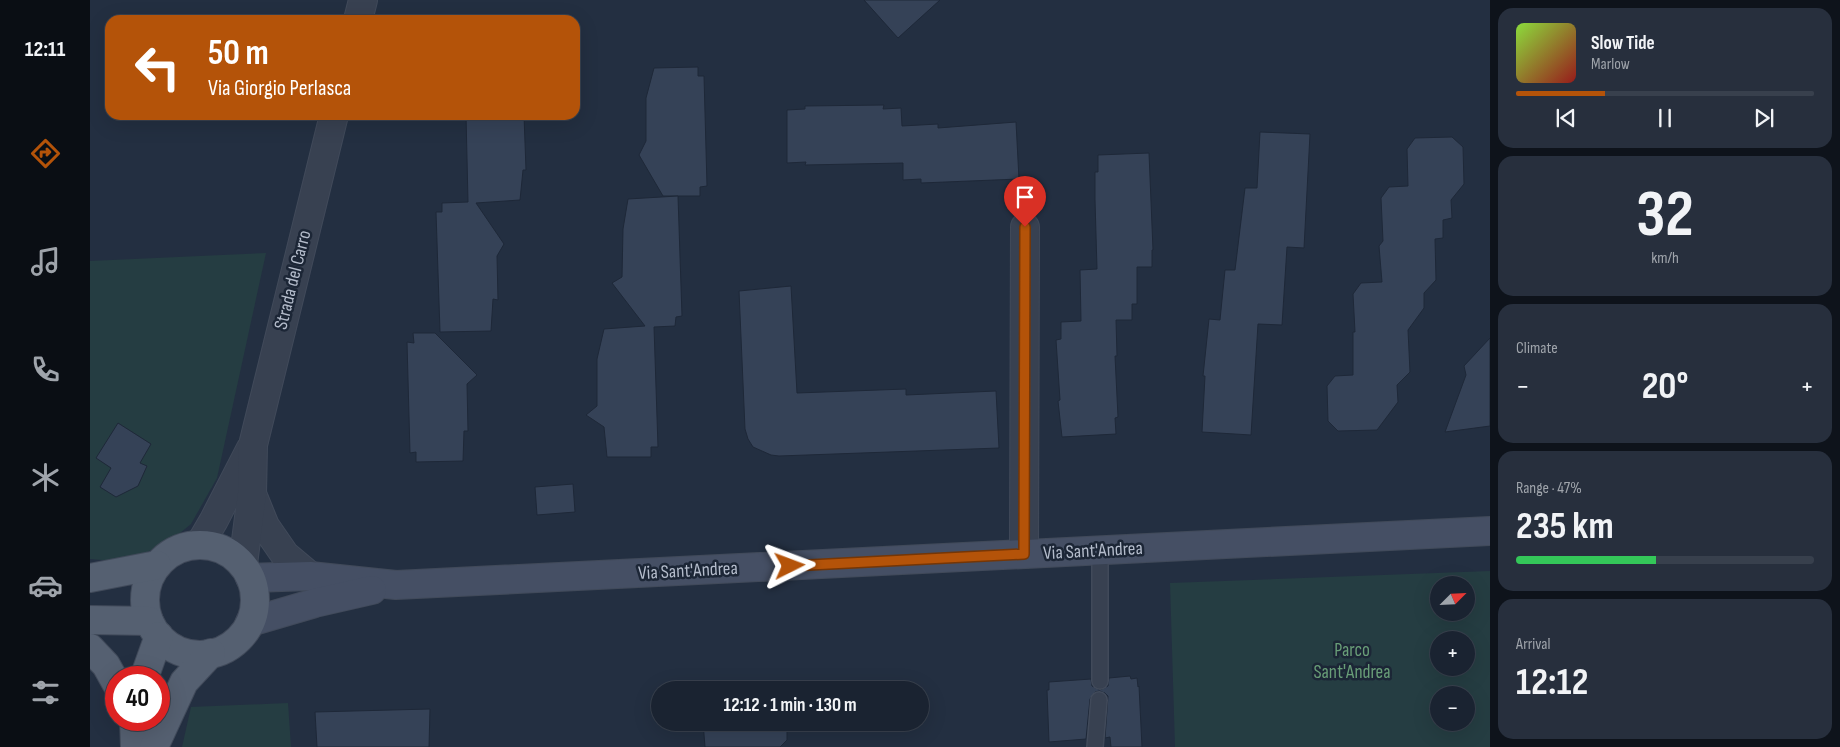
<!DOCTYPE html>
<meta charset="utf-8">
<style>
body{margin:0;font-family:"Sofia Sans Condensed",sans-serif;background:#272f3d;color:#f1f3f6;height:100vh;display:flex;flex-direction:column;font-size:19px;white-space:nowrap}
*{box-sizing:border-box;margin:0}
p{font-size:16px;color:#9fa4ab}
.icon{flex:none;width:28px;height:28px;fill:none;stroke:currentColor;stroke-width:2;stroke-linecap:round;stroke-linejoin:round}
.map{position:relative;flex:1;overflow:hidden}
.drawer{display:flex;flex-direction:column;gap:8px;padding:8px;background:#0e131b;width:350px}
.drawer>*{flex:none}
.top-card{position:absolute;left:15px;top:15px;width:475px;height:105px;border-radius:15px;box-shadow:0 5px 20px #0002,0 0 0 1px #38404d;background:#b45309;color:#fff;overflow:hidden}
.needle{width:32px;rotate:66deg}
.fabs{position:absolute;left:1340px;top:576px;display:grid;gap:10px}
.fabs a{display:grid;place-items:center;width:45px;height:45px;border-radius:50%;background:#1a2331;box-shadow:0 5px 20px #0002,0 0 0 1px #38404d;font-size:25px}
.speed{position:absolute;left:15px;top:666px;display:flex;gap:10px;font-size:25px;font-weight:700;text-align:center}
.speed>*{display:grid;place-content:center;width:65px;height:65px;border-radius:50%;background:#1a2331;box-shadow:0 5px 20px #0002,0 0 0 1px #38404d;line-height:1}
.speed .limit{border:8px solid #d22;background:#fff;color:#111}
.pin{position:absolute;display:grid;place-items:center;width:42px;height:42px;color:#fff;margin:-51px -21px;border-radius:50% 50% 50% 0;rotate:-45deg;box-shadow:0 0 5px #0007}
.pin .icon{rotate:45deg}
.me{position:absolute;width:55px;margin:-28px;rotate:87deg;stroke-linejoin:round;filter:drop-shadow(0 0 4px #0008)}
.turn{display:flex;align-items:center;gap:18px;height:105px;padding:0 20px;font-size:22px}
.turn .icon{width:65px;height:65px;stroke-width:2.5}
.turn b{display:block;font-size:35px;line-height:42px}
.big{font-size:38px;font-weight:700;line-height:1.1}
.drawer .widget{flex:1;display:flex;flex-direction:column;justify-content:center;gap:8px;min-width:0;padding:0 18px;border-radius:15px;background:#272f3d}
.drawer .dial{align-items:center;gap:0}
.dial b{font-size:65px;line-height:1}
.song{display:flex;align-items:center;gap:15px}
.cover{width:60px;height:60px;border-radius:8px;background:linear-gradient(135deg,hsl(90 70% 55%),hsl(0 70% 35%))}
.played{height:5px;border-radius:2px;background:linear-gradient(90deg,#b45309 30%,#38404d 30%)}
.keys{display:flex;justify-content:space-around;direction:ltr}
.heat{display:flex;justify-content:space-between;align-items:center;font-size:28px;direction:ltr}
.charge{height:8px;border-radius:4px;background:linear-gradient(90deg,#34c759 47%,#38404d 0)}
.trip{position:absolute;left:561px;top:681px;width:278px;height:50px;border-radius:25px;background:#1a2331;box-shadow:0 5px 20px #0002,0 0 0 1px #38404d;font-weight:700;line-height:50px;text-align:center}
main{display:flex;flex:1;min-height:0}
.tabs{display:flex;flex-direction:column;width:90px;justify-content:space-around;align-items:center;background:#0a0e14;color:#9fa4ab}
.tabs .icon{width:35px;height:35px}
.tabs .selected{color:#b45309}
.tabs b{font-size:22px;color:#f1f3f6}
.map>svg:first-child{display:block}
.green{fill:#253d42;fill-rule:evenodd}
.building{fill:#354257;stroke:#1e2838}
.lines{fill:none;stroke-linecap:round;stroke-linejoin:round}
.lane-casing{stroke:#414a5a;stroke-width:18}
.street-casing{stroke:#414a5a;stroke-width:30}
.secondary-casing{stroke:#414a5a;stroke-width:30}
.primary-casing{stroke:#414a5a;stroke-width:30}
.lane{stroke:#384151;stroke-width:15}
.street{stroke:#384151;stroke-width:28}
.secondary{stroke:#454f64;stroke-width:28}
.primary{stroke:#556071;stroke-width:28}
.route-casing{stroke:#753606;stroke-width:12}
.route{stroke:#b45309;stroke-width:9}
.labels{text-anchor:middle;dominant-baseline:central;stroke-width:5;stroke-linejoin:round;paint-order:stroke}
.street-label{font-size:19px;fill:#b4bccb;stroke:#1c2636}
.park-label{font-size:19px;fill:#699e78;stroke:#1c2636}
</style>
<main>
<nav class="tabs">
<b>12:11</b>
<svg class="icon selected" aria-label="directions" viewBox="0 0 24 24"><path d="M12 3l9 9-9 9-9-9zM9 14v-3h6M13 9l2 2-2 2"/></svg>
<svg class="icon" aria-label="music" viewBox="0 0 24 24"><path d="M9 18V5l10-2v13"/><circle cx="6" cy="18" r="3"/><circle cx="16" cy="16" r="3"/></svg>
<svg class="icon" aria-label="phone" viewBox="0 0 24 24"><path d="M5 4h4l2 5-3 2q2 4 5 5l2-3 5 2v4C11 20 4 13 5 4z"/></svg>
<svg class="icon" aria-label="climate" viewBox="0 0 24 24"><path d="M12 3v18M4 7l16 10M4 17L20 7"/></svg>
<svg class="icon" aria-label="car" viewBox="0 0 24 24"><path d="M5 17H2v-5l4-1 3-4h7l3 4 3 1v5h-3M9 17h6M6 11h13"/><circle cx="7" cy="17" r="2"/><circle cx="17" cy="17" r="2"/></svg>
<svg class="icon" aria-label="filters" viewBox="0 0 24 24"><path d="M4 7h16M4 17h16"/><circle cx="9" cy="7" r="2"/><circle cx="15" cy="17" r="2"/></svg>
</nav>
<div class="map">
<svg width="1400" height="747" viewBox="0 0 1400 747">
<rect width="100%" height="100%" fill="#232f41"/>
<!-- green -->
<g class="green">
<path d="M176 253 127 478 101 524 79 542 46 557 24 561 0 559V261Z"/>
<path d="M1400 571V747H1085L1080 583ZM1349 585H1376V612H1349ZM1349 640H1376V668H1349ZM1349 695H1376V722H1349Z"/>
<path d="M198 703 201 747H92L101 707Z"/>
</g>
<!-- building -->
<g class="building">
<path d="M774 0H850L808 38Z"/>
<path d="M608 67V76H614L617 186 610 187V196H573L549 155 556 141V98L564 68Z"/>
<path d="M794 105 793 109 811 108 812 126 848 124V128L926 122 929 179 831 183V179L813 180V163L715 165 716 162 697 163V110L715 109V106Z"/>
<path d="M376 115H434L436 170H433L430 200 386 203 414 244 407 256 408 300 403 299 401 331 350 332 346 212H352V203L378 202Z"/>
<path d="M1170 132 1220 134 1214 248 1197 247 1192 325 1168 324 1161 435 1112 432 1115 376H1113L1119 319 1130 320 1135 270H1145L1155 188H1167Z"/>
<path d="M1362 137 1373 147 1374 184 1361 200 1362 218 1353 220V238L1345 239 1346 280 1334 293V308L1318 330 1320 372 1307 385 1308 402 1287 430 1248 431 1238 421 1237 386 1245 376 1263 375V332H1265L1263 294 1271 283 1292 282 1289 246 1293 241 1291 198 1299 187 1318 186 1317 149 1325 138Z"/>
<path d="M1059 153 1063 250H1062V267H1047V304H1042V320H1026L1027 356H1025L1028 417 1025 418 1026 434 972 437 968 401 970 400 966 340 971 339V322L991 321 990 270 1007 269 1005 200V172H1008V155Z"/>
<path d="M588 196 592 316 586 317 585 326 564 327 568 447H561V457H517L514 427 496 415 507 406V359L514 329 555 326 522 283 532 277 533 229 538 199Z"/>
<path d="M701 286 707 393 816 389V395L906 391 909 448 689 456 681 455 663 447 658 439 655 429 649 291Z"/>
<path d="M323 333H345L387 375 377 384 378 431H374L373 461 326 462V452L320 453 317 342 324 343Z"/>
<path d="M1400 338V426L1355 432 1376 375 1374 366Z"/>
<path d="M28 423 61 444 50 463 57 466 48 486 26 497 10 487 21 468 6 458Z"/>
<path d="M483 484 485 512 447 515 445 487Z"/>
<path d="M1040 676 1041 679 1047 678 1048 687 1049 686 1052 747H1021L1020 737 1015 738 1018 696 1015 693 1009 691 1005 692 1000 699 996 739 959 742 957 690H959V682L1001 679 1002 686 1010 690 1018 686 1019 678Z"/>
<path d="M340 709 339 747H227L225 712Z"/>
<path d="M613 722H697V740L690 747H615Z"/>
</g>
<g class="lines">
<defs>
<g id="lane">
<path d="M1010 681V550"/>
<path d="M1005 747 1009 700"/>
</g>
<g id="street">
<path d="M268 20 273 0"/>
<path d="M162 494 175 526 195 555 220 576"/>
<path d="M110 544 124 520 160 450"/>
<path d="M934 554 935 227"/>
<path d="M153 564 162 494 163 445 244 115"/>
</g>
<g id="secondary">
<path d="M160 578 220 576 306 585 1400 531"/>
<path d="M160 622 225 603 282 590"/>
</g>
<g id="primary">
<circle cx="110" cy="600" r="55"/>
<path d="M0 578 67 565"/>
<path d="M0 620 59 621"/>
<path d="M0 648 16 665 26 683"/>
<path d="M54 678 69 636"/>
<path d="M44 720 45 747"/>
<path d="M64 747 94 682 121 653"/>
</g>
</defs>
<!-- lane casing -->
<use href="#lane" class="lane-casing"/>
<!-- street casing -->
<use href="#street" class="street-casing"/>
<!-- secondary casing -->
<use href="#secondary" class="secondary-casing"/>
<!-- primary casing -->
<use href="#primary" class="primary-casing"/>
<!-- lane -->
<use href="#lane" class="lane"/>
<!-- street -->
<use href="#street" class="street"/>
<!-- secondary -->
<use href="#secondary" class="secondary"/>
<!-- primary -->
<use href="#primary" class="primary"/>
</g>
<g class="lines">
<defs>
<path id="route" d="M700 566 934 554 935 227"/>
</defs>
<!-- route casing -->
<use href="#route" class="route-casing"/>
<!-- route -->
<use href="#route" class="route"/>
</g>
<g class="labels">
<!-- street labels -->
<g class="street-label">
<text transform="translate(203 280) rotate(-76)">Strada del Carro</text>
<text transform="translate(1003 551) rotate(-3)">Via Sant'Andrea</text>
<text transform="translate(598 571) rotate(-3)">Via Sant'Andrea</text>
</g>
<!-- park labels -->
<g class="park-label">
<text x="1262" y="650">Parco<tspan x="1262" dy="22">Sant'Andrea</tspan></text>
</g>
</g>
</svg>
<div class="fabs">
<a><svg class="needle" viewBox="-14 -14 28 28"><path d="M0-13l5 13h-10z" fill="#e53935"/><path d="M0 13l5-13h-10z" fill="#9fa4ab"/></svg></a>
<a>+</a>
<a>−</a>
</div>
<div class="speed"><div class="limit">40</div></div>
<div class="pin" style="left:935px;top:227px;background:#d93025"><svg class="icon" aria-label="arrive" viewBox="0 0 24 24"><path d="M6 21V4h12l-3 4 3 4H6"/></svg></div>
<svg class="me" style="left:700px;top:566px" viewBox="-20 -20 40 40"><path d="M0-17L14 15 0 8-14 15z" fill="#b45309" stroke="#fff" stroke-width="4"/></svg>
<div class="trip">12:12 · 1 min · 130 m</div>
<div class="top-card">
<div class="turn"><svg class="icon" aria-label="left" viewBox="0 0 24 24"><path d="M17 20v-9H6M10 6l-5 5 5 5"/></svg><div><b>50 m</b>Via Giorgio Perlasca</div></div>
</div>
</div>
<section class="drawer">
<div class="widget">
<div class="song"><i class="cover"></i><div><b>Slow Tide</b><p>Marlow</p></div></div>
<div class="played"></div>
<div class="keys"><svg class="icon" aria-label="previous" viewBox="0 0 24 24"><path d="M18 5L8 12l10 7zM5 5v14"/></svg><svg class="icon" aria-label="pause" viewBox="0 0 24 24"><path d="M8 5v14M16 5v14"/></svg><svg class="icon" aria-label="next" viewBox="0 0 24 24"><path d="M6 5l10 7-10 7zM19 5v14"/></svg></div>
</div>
<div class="widget dial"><b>32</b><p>km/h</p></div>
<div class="widget"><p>Climate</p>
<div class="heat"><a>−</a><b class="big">20°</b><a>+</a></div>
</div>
<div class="widget"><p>Range · 47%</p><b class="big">235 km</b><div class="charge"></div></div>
<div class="widget"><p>Arrival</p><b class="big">12:12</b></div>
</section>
</main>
